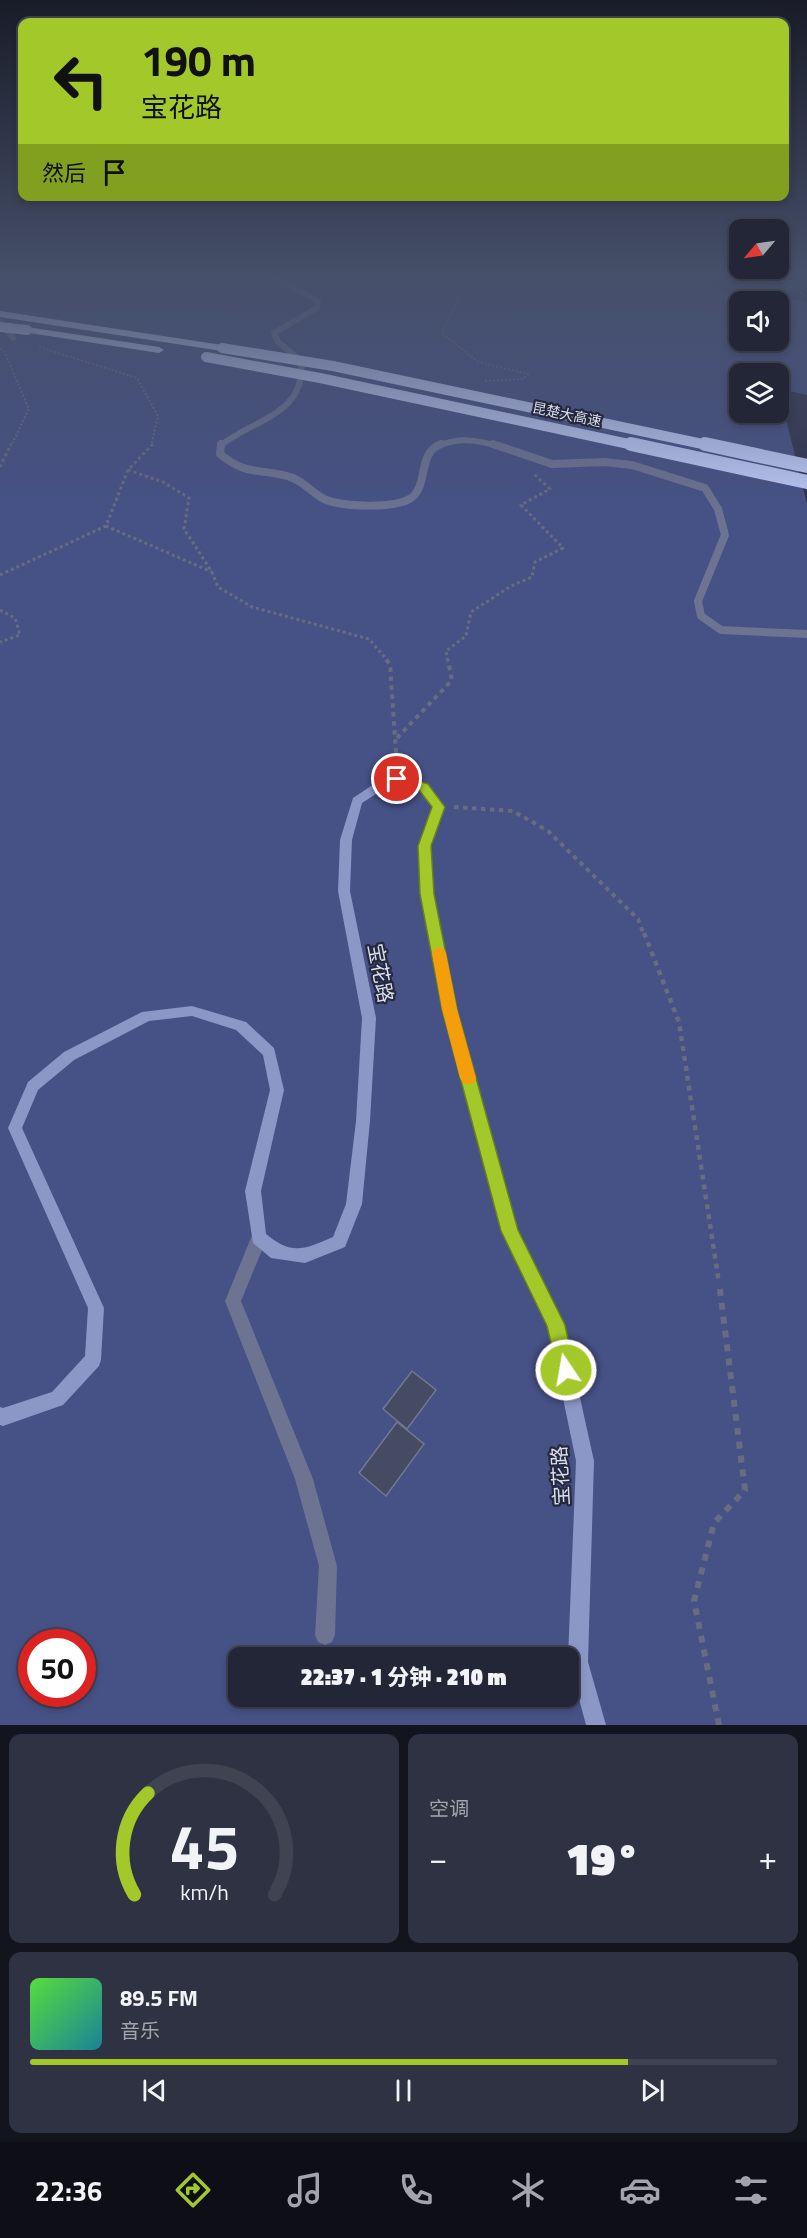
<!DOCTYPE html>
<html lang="zh">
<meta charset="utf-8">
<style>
body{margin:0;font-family:"Titillium Web","Noto Sans SC",sans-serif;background:#2e3242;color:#f1f3f6;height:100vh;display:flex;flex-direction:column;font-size:22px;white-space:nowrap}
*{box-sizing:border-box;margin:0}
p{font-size:20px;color:#a2a5ad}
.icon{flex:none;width:33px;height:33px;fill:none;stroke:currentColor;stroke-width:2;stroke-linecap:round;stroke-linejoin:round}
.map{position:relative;height:1725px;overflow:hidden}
.details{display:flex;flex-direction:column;gap:9px;padding:9px;background:#13151e;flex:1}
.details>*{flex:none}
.guide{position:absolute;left:18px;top:18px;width:771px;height:183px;border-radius:12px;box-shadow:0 3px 9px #0003,0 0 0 2px #3f4352;background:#a2c929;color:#111;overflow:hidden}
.needle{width:39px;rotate:241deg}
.buttons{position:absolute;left:729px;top:219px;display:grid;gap:12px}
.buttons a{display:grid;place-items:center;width:60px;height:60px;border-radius:12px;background:#222637;box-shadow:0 3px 9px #0003,0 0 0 2px #3f4352;font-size:30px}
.speed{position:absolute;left:18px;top:1629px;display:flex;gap:12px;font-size:30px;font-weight:700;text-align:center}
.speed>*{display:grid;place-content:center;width:78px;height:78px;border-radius:50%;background:#222637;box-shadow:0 3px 9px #0003,0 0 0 2px #3f4352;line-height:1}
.speed .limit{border:9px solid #d22;background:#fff;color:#111}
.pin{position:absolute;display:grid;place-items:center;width:51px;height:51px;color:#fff;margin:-26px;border:3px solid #fff;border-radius:50%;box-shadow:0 2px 6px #0007}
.me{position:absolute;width:66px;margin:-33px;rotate:348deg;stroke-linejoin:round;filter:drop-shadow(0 0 4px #0008)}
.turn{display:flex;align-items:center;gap:21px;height:126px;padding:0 24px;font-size:27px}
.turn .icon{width:78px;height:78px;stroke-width:2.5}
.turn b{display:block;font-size:42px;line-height:51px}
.then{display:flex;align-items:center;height:57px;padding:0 24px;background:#0003;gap:12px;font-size:22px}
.big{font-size:45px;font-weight:800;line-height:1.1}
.details .widget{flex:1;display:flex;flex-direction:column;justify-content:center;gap:9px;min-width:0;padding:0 21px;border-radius:12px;background:#2e3242}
.details .dial{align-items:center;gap:0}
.dial svg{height:156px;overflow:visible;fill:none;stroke:#3f4352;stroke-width:7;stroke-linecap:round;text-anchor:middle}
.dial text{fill:#f1f3f6;stroke:none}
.song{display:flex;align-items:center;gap:18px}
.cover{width:72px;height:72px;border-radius:9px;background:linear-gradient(135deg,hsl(110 70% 55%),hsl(190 70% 35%))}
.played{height:6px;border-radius:3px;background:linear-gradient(90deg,#a2c929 80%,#3f4352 80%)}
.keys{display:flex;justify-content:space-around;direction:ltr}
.heat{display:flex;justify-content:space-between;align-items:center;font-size:33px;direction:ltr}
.details .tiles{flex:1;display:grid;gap:9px;grid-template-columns:1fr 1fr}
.widget:last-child{grid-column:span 2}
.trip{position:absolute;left:228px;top:1647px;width:351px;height:60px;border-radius:12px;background:#222637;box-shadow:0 3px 9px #0003,0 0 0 2px #3f4352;font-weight:800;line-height:60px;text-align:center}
.tab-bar{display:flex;height:96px;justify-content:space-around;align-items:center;background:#0e0f16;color:#a2a5ad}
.tab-bar .icon{width:42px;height:42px}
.tab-bar .active{color:#a2c929}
.tab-bar b{font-size:27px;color:#f1f3f6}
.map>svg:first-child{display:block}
.green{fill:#465186;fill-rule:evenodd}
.building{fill:#454b62;stroke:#717891;stroke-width:1.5}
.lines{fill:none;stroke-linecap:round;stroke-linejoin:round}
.path-far4{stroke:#686c80;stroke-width:2;stroke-dasharray:2 2;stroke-linecap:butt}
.path-far3{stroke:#686c80;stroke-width:3;stroke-dasharray:3 3;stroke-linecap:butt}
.path-far2{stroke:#686c80;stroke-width:4;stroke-dasharray:4.5 4.5;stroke-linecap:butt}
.path-far1{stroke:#686c80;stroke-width:4.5;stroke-dasharray:5 5;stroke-linecap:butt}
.path{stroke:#686c80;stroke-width:6;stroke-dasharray:7 7;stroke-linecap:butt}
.lane-far1{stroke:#6c7492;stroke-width:6}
.lane{stroke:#6c7492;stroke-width:8}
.street{fill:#6c7492;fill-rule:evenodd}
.secondary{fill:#8b97c7;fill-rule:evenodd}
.highway{fill:#c1cdfa;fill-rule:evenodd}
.highway-bridge-far1{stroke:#c1cdfa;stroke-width:10}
.highway-bridge{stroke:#c1cdfa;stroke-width:14}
.route{fill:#a2c929;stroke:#69831b;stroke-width:1.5}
.slow{fill:#f59e0b}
.labels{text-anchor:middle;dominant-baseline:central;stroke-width:4.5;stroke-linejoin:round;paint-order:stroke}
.far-street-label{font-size:14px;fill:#dadeed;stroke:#24293e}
.near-street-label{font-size:20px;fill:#dadeed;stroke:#24293e}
</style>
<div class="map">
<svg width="807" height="1725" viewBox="0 0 807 1725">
<rect width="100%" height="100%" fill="#2e3349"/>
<!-- green -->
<path class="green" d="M0 276H701L740 302V340H778V302L771 301 778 294 807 303V395L779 389 778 374H740V412H778L779 391 807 504V1725H0ZM32 1642H82V1694H32ZM238 1658H568V1696H238Z"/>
<!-- building -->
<g class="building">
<path d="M412 1371 436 1390 407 1429 383 1409Z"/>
<path d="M397 1422 424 1444 386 1496 359 1473Z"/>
</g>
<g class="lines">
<!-- path-far4 -->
<g class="path-far4">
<path d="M469 276 442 333 478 362 528 374 523 379 485 381"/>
<path d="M773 276 807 297"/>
<path d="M39 347 137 378 158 416 151 446"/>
<path d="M0 349 4 351 29 409 11 446"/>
</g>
<!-- path-far3 -->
<g class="path-far3">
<path d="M153 444 128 470 163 482 189 498 184 529 212 572 218 587 252 607 369 639 388 661"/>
<path d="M0 467 11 444"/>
<path d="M128 470 106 526 212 572"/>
<path d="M0 575 106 526"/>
<path d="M0 610 15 618 20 635 0 642"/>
<path d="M448 661 446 651 466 636 471 612 511 586 532 577 535 562 563 548 521 505 550 489 533 473"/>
</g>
<!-- path-far2 -->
<g class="path-far2">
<path d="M386 660 390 664 397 767"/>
<path d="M397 738 452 680 448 660"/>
<path d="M454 807 513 811 548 831 638 919 644 935"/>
</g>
<!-- path-far1 -->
<path class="path-far1" d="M644 933 679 1022 719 1283"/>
<!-- path -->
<path class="path" d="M719 1725 694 1601 714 1523 745 1490 719 1282"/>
<!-- lane-far1 -->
<g class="lane-far1">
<path d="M0 322 13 338"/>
<path d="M220 446C251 420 307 415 301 361L278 342 274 333 317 308 318 301 273 276"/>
<path d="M437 446C459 438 475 439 497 446"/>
</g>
<!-- lane -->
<g class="lane">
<path d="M221 444 220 454C249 478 263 467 293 478 305 483 313 493 324 499 342 507 395 509 411 498 429 485 417 453 441 444"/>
<path d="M493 444 552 464 604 462 632 465 705 488 718 509 725 535 698 601 701 616 721 630 807 634"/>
</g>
<!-- street -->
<path class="street" d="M259 1231 265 1233 267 1238 241 1301 313 1479 337 1566 335 1635 332 1642 325 1645 318 1642 315 1635 319 1566 295 1479 225 1301 253 1233Z"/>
<!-- secondary -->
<path class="secondary" d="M397 775 427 784 445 807 430 846 433 895 457 1009 518 1230 564 1325 594 1461 588 1662 606 1725H586L568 1658 576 1461 548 1326 502 1231 443 1009 421 895 418 846 433 807 419 790 398 783 379 792 362 803 352 840 350 891 376 1018 370 1121 362 1204 345 1247 305 1263 271 1258 253 1243 245 1191 270 1090 263 1055 236 1030 192 1016 149 1021 74 1060 38 1090 22 1128 104 1308 101 1360 99 1366 63 1405 3 1426 0 1425V1407L3 1408 52 1392 85 1356 88 1308 8 1128 28 1082 64 1052 142 1012 192 1006 246 1022 274 1048 284 1090 261 1191 266 1234C292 1256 305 1249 333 1237L346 1204 356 1121 362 1018 338 891 340 840 353 798 371 786Z"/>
<!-- highway -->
<g class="highway">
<path d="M0 311 222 345 227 348 222 351 0 317Z"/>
<path d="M27 327 159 347 164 350 159 353 23 332 22 330Z"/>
</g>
<!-- highway-bridge-far1 -->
<g class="highway-bridge-far1">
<path d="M0 327 27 330"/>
<path d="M222 348 333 366 712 446"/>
<path d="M206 357 320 378 638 446"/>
</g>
<!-- highway-bridge -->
<g class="highway-bridge">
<path d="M631 444 807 482"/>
<path d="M705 444 807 466"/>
</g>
</g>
<!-- sky -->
<linearGradient id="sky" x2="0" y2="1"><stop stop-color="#191c28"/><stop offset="0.53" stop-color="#46506a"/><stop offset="1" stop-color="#46506a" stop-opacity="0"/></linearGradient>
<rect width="807" height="518" fill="url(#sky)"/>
<!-- route -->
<path class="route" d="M397 774 428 784 445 807 431 846 434 894 457 1009 518 1230 565 1325 575 1370 572 1377 566 1380 559 1377 547 1326 501 1231 442 1009 420 894 418 846 432 807 419 790 393 782 391 779Z"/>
<!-- slow -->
<path class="slow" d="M439 948 444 949 446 953 457 1009 476 1078 474 1083 468 1084 463 1083 460 1078 442 1009 432 953 434 949Z"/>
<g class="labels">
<!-- far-street labels -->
<g class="far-street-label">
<text transform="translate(567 414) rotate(12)">昆楚大高速</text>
</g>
<!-- near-street labels -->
<g class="near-street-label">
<text transform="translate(381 973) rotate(79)">宝花路</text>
<text transform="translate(560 1476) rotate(-93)">宝花路</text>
</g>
</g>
</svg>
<div class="buttons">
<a><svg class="needle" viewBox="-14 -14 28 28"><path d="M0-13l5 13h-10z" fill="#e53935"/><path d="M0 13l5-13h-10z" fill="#a2a5ad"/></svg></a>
<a><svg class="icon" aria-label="sound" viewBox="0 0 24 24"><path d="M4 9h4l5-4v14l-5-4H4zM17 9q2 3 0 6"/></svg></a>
<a><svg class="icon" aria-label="layers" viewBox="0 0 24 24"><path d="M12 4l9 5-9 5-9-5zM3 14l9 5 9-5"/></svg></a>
</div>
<div class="speed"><div class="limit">50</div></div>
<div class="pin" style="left:397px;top:779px;background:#d93025"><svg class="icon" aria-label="arrive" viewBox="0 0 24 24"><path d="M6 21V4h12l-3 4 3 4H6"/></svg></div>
<svg class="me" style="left:566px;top:1370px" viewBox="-20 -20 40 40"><circle r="17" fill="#a2c929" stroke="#fff" stroke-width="3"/><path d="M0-11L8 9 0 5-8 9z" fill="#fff"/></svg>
<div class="trip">22:37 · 1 分钟 · 210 m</div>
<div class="guide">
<div class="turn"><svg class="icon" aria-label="left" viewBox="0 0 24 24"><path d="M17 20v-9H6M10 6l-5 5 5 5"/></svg><div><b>190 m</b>宝花路</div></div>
<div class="then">然后<svg class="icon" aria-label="arrive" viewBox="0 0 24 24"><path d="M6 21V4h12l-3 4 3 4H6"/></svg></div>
</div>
</div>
<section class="details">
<div class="tiles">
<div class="widget dial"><svg viewBox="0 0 100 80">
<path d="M14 69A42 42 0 1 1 86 69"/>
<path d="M14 69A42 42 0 0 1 21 17" stroke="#a2c929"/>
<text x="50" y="56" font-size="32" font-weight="700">45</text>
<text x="50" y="72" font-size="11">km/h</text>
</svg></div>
<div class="widget"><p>空调</p>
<div class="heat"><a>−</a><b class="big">19°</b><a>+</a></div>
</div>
<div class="widget">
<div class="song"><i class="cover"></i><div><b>89.5 FM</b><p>音乐</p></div></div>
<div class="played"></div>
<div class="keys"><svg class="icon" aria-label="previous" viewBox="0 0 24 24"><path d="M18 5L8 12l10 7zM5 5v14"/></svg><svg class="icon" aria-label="pause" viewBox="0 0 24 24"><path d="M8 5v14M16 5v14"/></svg><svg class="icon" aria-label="next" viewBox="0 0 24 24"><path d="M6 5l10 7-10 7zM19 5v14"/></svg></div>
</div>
</div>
</section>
<nav class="tab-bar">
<b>22:36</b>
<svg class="icon active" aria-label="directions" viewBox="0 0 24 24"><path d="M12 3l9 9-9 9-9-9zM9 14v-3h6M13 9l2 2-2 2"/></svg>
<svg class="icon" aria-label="music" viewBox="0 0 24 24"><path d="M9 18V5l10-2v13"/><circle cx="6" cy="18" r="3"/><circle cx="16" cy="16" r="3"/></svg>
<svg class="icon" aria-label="phone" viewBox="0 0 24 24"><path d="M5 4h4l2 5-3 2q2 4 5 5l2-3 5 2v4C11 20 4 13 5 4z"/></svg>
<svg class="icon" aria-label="climate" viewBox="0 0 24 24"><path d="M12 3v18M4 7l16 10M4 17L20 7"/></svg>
<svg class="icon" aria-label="car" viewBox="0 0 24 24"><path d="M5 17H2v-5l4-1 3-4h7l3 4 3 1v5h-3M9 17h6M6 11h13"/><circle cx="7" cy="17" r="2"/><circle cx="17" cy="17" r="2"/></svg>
<svg class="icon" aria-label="filters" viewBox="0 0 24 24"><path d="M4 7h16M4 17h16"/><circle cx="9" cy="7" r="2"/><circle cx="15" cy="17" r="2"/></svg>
</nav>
